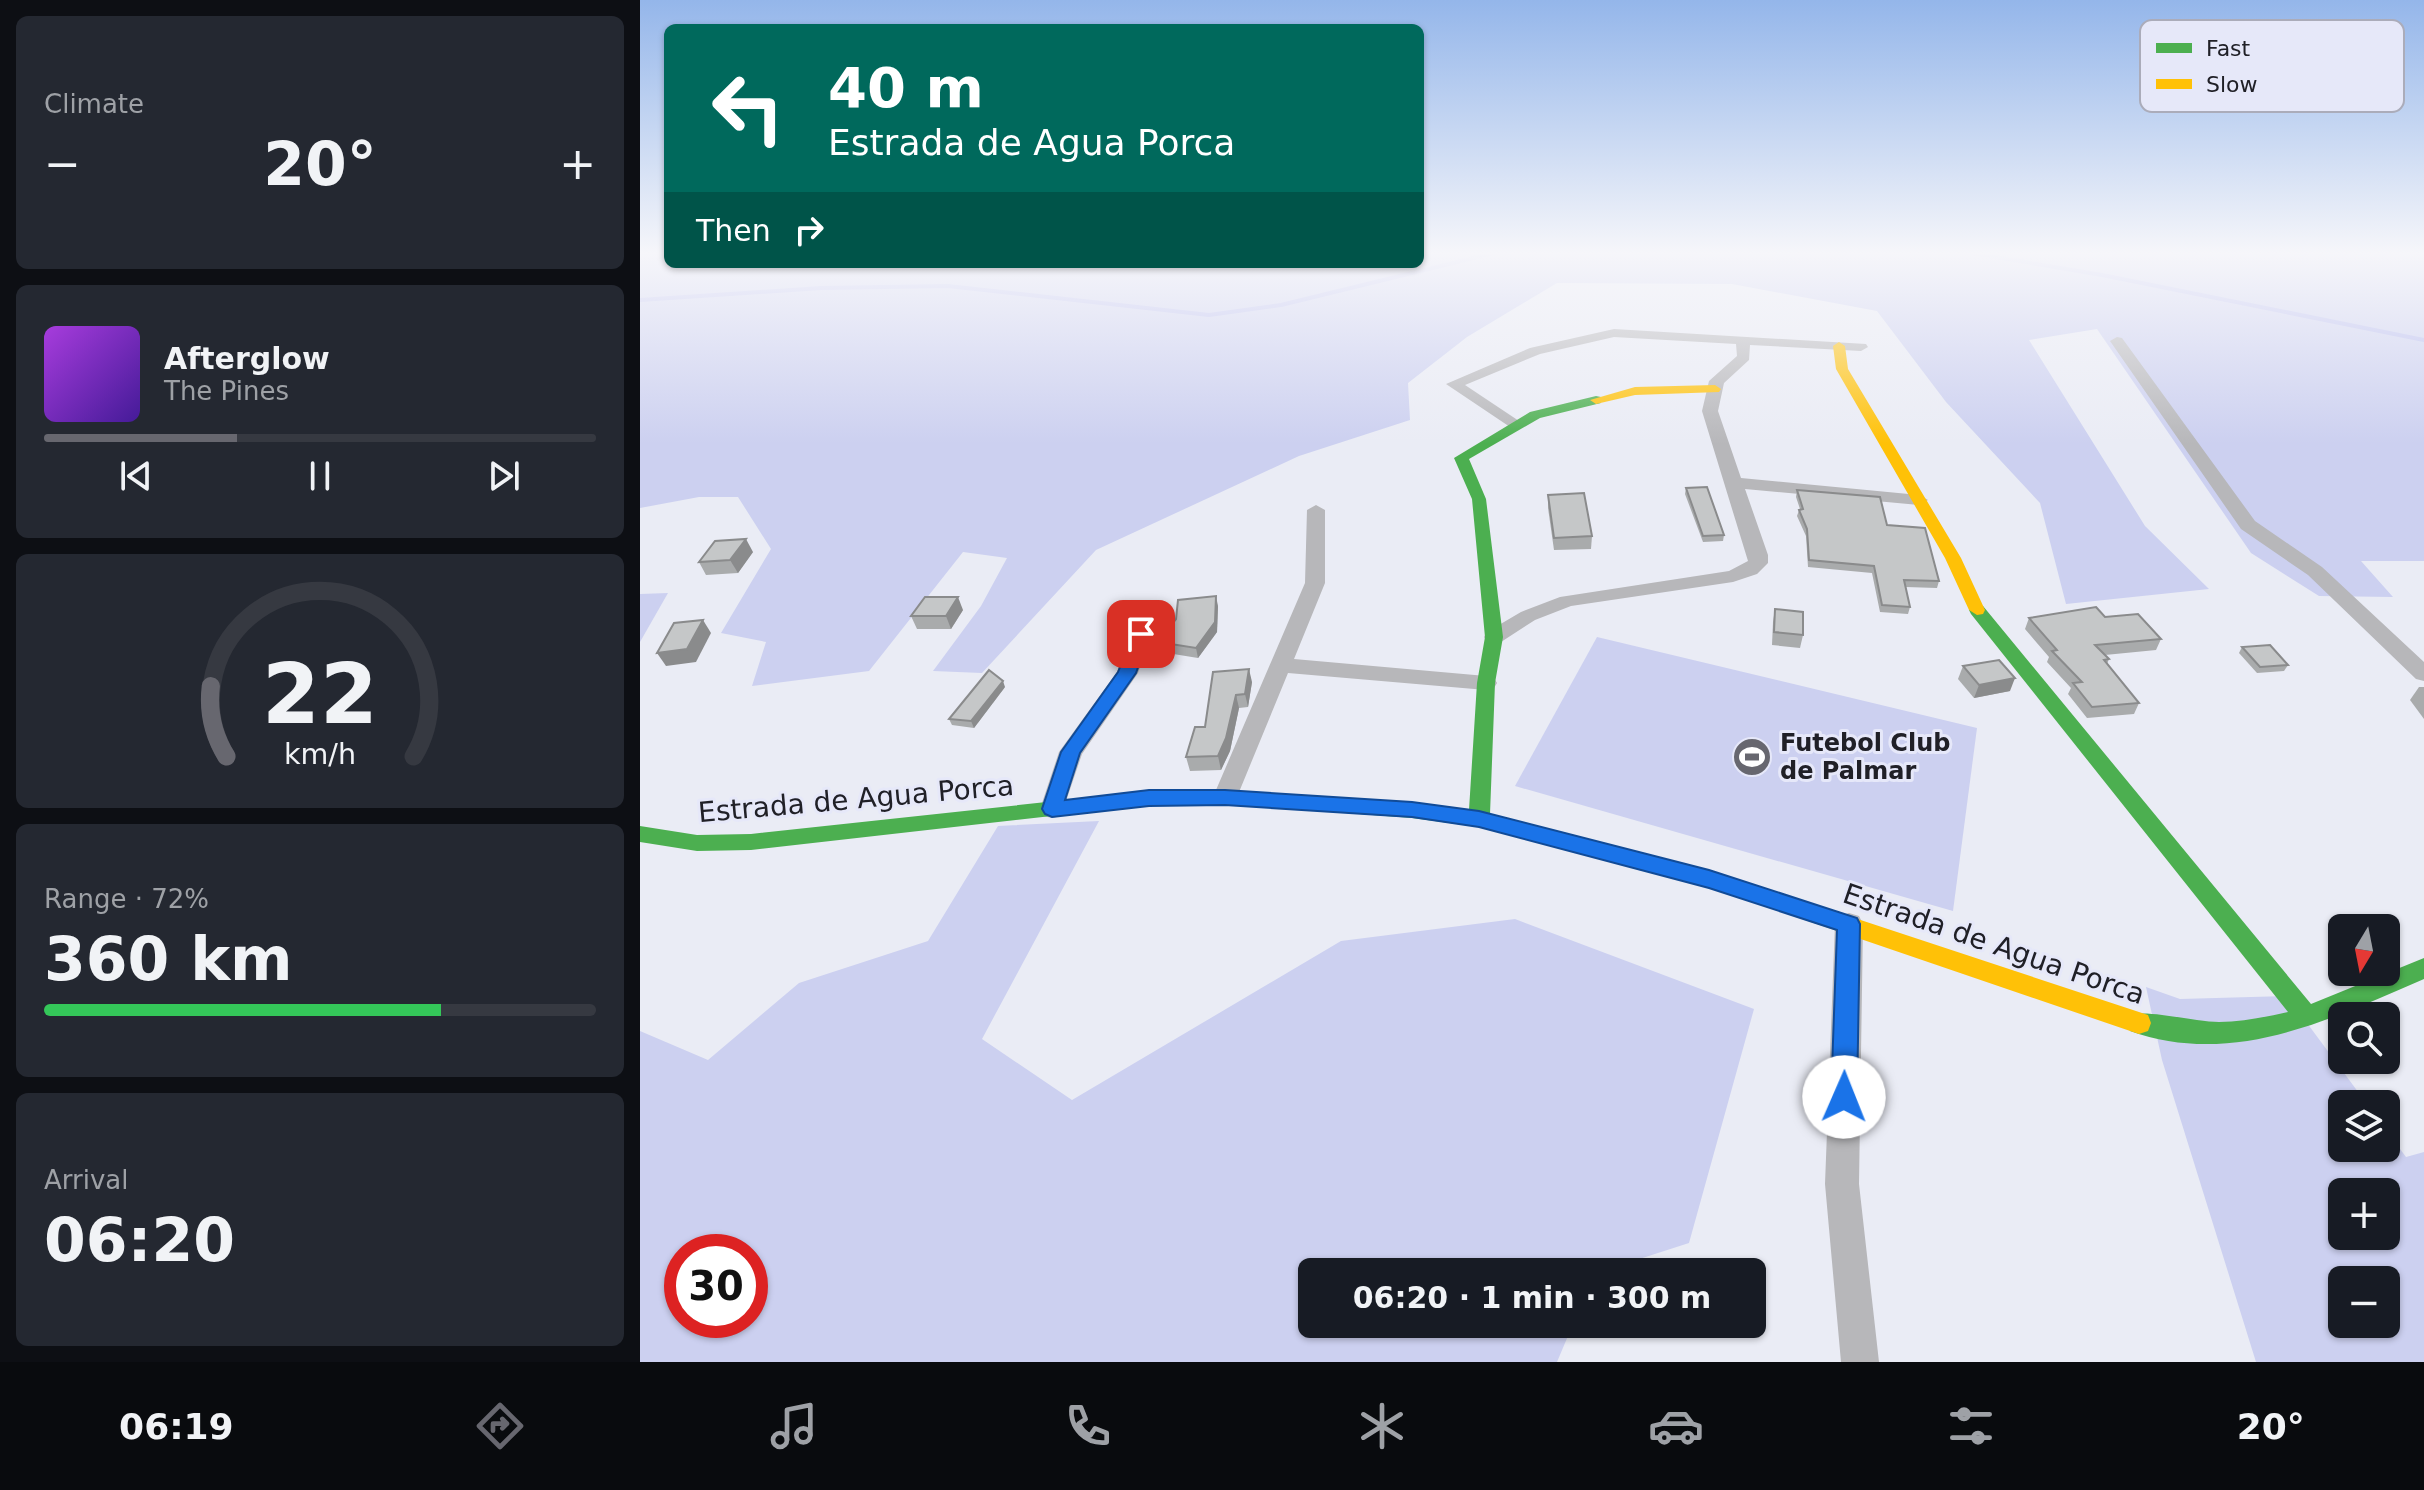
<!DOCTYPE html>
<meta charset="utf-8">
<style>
body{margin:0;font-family:"DejaVu Sans",sans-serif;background:#242831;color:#f1f3f6;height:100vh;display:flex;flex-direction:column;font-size:30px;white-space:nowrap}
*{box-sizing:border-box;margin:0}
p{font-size:26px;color:#9ea1a6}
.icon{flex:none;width:44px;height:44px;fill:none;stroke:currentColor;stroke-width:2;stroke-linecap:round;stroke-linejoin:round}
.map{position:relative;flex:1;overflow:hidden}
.side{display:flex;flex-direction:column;gap:16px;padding:16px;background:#0d0f14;width:640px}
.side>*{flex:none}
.top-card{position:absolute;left:24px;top:24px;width:760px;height:244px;border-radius:12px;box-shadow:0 2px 6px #0004;background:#00695c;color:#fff;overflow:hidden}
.needle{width:52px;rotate:190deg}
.controls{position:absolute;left:1688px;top:914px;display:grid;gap:16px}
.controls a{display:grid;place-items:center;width:72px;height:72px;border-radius:12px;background:#171b24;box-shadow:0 2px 6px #0004;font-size:40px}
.speed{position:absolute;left:24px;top:1234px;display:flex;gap:16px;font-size:40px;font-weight:700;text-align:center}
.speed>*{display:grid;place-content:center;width:104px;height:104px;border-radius:50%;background:#171b24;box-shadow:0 2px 6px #0004;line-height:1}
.speed .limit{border:12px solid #d22;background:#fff;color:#111}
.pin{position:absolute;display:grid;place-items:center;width:68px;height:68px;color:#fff;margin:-34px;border-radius:16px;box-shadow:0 4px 12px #0006}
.me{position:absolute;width:88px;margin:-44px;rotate:1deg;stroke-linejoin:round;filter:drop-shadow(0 0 6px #0008)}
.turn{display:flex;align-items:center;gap:28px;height:168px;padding:0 32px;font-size:36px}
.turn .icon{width:104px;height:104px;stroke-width:2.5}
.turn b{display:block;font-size:56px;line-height:68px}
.then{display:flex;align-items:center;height:76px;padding:0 32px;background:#0003;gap:16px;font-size:30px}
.big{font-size:60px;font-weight:700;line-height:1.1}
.side .card{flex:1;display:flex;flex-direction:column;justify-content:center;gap:12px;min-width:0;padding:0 28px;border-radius:12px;background:#242831}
.side .dial{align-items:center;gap:0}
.dial svg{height:208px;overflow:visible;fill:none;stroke:#363941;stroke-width:7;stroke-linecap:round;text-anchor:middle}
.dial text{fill:#f1f3f6;stroke:none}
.song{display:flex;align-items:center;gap:24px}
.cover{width:96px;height:96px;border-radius:12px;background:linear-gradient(135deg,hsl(280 70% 55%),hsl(260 70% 35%))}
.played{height:8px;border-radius:4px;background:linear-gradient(90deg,#67676f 35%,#363941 35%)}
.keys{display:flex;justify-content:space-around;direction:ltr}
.heat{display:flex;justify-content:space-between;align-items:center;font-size:44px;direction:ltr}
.charge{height:12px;border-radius:6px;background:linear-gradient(90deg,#34c759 72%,#363941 0)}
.trip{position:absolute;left:658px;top:1258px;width:468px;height:80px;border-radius:12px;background:#171b24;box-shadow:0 2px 6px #0004;font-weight:700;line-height:80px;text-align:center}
.menu{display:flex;height:128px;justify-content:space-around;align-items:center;background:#090b0e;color:#9ea1a6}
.menu .icon{width:56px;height:56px}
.menu .selected{color:#67676f}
.menu b{font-size:36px;color:#f1f3f6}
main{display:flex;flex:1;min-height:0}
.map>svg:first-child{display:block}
.green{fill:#ccd0f0;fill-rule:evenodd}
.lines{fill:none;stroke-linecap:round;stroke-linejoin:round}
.stream{stroke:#b6baee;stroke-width:4}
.street{fill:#b7b7ba;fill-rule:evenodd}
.fast{fill:#4caf50;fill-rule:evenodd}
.slow{fill:#ffc107;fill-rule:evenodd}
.wall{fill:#a9abac}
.shaded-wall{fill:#8a8b8c}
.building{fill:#c5c7c8;stroke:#8a8b8c;stroke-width:2}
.route{fill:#1a73e8;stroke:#114b97;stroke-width:2}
.labels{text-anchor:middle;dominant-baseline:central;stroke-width:6;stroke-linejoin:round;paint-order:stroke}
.poi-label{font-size:24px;font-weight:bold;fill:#202027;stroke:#e6e8f9;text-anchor:start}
.near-street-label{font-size:28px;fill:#202027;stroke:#e6e8f9}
.key{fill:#e6e8f9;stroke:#abacba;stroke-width:2}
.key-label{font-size:22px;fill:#202027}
</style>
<main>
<section class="side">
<div class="card"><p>Climate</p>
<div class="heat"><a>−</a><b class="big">20°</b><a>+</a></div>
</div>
<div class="card">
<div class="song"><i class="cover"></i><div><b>Afterglow</b><p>The Pines</p></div></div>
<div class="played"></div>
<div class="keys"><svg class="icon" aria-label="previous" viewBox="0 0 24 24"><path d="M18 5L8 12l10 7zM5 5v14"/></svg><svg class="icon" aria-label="pause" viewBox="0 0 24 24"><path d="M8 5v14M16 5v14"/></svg><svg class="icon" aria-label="next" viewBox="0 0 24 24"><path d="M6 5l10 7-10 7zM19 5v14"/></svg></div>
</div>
<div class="card dial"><svg viewBox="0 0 100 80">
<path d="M14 69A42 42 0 1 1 86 69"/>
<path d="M14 69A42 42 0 0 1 8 42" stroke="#67676f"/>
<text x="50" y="56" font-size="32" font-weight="700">22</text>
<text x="50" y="72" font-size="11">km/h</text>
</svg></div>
<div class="card"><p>Range · 72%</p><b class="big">360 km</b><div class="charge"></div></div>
<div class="card"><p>Arrival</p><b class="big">06:20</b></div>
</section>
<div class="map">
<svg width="1784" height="1362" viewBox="0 0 1784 1362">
<rect width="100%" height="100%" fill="#eaecf5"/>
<!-- green -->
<g class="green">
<path d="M0 253H28V264H780V253H1784V561H1721L1753 597 1679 596 1611 553 1457 329 1389 340 1505 526 1569 589 1426 604 1400 503 1306 402 1237 311 1092 284 917 283 827 337 768 383 770 420 659 456 456 550 342 673 293 671 341 606 367 558 323 552 229 671 112 686 126 642 81 633 131 549 98 497H59L0 508Z"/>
<path d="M28 593 0 642V594Z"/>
<path d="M957 637 1337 728 1313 911 875 786Z"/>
<path d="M459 821 342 1039 432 1100 701 941 875 919 1114 1009 1049 1243 959 1272H672V1324H933L917 1362H0V1031L68 1060 159 983 288 941 358 826ZM42 1252H110V1320H42Z"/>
<path d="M1506 987 1540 999 1647 996 1727 1104H1702V1148H1746V1130L1766 1157 1784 1152V1362H1616L1522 1060ZM1702 1192H1746V1236H1702ZM1702 1280H1746V1324H1702Z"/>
</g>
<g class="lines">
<!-- stream -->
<g class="stream">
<path d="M1331 253 1462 275 1784 340"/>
<path d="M0 300 181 288 308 286 569 315 641 305 854 253"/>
</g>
<!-- street -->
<g class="street">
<path d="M974 329 1226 344 1228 347 1221 351 1110 345 1109 360 1084 383 1078 411 1101 478 1279 495 1288 500 1279 505 1105 489 1128 555V563L1117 574 1093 582 931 606 895 620 861 642H847L844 637 847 632 881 612 920 597 1089 571 1108 561 1062 411 1069 381 1097 356 1096 344 974 337 900 354 825 385 882 423 884 426 876 431 806 384 890 348Z"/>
<path d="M1477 337 1482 338 1615 521 1682 567 1784 662V681L1776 679 1668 575 1601 529 1470 341Z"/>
<path d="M676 505 685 510V583L654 659 846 676 854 678 857 683 854 688 846 690 648 673 597 797 594 803 585 806 576 803 573 797 665 583 667 510Z"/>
<path d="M509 605 519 611 498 673 442 754 421 816 412 818 403 816 400 809 419 752 477 672 499 611Z"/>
<path d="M1209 913 1219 916 1223 924 1219 1184 1239 1362H1201L1185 1184 1195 924 1199 916Z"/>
</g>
<!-- fast -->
<g class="fast">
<path d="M956 396 961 397V403L900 418 829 459 846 499 863 637 855 683 850 814 1014 857 1017 863 1014 869 1006 871 839 827 772 818 585 804 509 805 111 850 57 851 0 842V826L57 835 111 834 509 791 585 790 772 802 829 810 837 683 845 637 832 499 814 458 890 412Z"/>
<path d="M1337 605 1343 606 1671 1004 1784 958V979C1691 1019 1593 1068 1490 1031L1487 1023 1490 1015C1507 1009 1556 1022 1579 1022 1602 1022 1625 1017 1648 1012L1331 614 1329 610Z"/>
</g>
<!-- slow -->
<g class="slow">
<path d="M1199 342 1205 346 1208 369 1321 558 1345 610 1343 614 1337 615 1329 610 1305 558 1196 369 1193 346Z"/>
<path d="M1075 385 1081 389 1079 392 995 395 956 404 950 400 995 387Z"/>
<path d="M1006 855 1069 870 1499 1012 1508 1015 1511 1023 1508 1031 1499 1034 1068 887 998 869 995 863 998 857Z"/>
</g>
</g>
<!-- wall -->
<g class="wall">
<path d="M1046 488 1084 535 1083 541 1063 542 1045 494Z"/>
<path d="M1157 490 1247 525 1299 581 1297 588 1266 587 1270 607 1268 614 1240 612 1232 573 1168 567 1166 536 1157 516 1159 510 1160 509 1156 497Z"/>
<path d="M908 495 952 536 951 549 914 550 908 508Z"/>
<path d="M113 552 98 573 66 575 59 562Z"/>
<path d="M578 606 577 632 558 658 521 652 518 642Z"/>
<path d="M1135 609 1163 635 1160 648 1132 645 1133 622Z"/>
<path d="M323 610 311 629H277L271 616Z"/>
<path d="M1465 617 1521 639 1516 650 1465 655 1469 659 1467 664 1499 703 1494 714 1447 718 1428 694 1431 688 1407 662 1409 657 1385 629 1389 618Z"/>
<path d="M1602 647 1648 665 1644 671 1617 673 1599 653Z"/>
<path d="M1323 666 1370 691 1334 698 1318 679Z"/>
<path d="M573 672 612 682 608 707 599 708 590 751 581 770 550 771 546 757 565 727Z"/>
<path d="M365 687 334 728 312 725 309 719Z"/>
<path d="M1779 687H1784V719L1770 700Z"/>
</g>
<!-- shaded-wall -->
<g class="shaded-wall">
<path d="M106 539 113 552 98 573 90 560Z"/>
<path d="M576 596 578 606 577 632 558 658 556 648Z"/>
<path d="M318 597 323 610 311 629 306 616Z"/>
<path d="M63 620 71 633 56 662 26 666 17 653Z"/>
<path d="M609 669 612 682 608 707 605 694Z"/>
<path d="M1375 678 1370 691 1334 698 1339 685Z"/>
<path d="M363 681 365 687 334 728 331 721Z"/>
<path d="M596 695 599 708 590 751 581 770 578 756Z"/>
</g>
<!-- building -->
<g class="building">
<path d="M1067 487 1084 535 1063 536 1046 488Z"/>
<path d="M1157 490 1240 497 1247 525 1285 528 1299 581 1264 580 1270 607 1242 605 1234 566 1169 560 1167 529 1159 510 1163 509Z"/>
<path d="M944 493 952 536 914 538 908 495Z"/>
<path d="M106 539 90 560 59 562 75 541Z"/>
<path d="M576 596 575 622 556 648 518 642 536 619 538 600Z"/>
<path d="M285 597H318L306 616H271Z"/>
<path d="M1456 607 1465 617 1498 614 1521 639 1455 645 1469 659 1464 660 1499 703 1452 707 1433 683 1442 682 1412 651 1417 650 1389 618Z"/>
<path d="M1135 609 1163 612V635L1134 632Z"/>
<path d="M63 620 47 649 17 653 34 623Z"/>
<path d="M1630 645 1648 665 1620 667 1602 647Z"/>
<path d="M1359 660 1375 678 1339 685 1323 666Z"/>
<path d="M609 669 605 694 596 695 586 738 578 756 546 757 555 727H565L573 672Z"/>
<path d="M349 670 363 681 331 721 309 719Z"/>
</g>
<!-- sky -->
<linearGradient id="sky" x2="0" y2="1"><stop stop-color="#94b6ea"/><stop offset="0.57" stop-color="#f6f6fa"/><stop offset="1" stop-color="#f6f6fa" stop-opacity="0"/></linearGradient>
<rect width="1784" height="444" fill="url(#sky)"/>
<!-- route -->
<path class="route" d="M501 629 510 634 496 673 440 753 425 800 509 790H585L772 802 839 811 1069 870 1217 918 1220 924 1217 1097 1214 1106 1204 1110 1195 1106 1191 1097 1197 930 1069 888 839 827 772 817 585 805 509 806 412 817 405 814 402 809 421 752 478 672 493 634Z"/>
<!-- icons -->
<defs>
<symbol id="stadium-disc" viewBox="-11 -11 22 22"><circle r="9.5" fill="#67676f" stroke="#e6e8f9"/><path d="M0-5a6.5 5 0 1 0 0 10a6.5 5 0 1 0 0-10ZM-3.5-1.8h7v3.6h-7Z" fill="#fff"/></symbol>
</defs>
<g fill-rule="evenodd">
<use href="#stadium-disc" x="1090" y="735" width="44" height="44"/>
</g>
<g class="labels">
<!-- poi labels -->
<g class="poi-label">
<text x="1140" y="743">Futebol Club<tspan x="1140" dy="28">de Palmar</tspan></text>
</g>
<!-- near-street labels -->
<g class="near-street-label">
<text transform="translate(216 799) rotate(-5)">Estrada de Agua Porca</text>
<text transform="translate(1354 944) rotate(19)">Estrada de Agua Porca</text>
</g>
</g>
<!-- legend -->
<rect x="1500" y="20" width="264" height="92" rx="12" class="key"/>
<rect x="1516" y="43" width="36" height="10" fill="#4caf50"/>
<rect x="1516" y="79" width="36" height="10" fill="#ffc107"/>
<g class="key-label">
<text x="1566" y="56">Fast</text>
<text x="1566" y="92">Slow</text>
</g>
</svg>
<div class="controls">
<a><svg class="needle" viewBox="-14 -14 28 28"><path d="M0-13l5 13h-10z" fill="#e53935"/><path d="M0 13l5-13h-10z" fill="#9ea1a6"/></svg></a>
<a><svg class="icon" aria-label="search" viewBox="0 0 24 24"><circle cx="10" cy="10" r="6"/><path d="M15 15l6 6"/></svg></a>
<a><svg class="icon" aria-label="layers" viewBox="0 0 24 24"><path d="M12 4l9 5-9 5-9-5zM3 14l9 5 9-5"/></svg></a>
<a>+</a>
<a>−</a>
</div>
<div class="speed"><div class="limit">30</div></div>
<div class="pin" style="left:501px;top:634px;background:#d93025"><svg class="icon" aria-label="arrive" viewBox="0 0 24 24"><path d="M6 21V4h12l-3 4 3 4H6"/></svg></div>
<svg class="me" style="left:1204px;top:1097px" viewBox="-20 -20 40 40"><circle r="19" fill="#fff"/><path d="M0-13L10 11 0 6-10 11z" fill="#1a73e8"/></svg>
<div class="trip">06:20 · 1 min · 300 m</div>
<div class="top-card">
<div class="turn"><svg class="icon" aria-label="left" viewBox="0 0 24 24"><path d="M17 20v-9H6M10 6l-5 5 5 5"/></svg><div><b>40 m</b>Estrada de Agua Porca</div></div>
<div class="then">Then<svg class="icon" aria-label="right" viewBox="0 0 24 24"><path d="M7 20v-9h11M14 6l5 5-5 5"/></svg></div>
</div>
</div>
</main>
<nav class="menu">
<b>06:19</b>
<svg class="icon selected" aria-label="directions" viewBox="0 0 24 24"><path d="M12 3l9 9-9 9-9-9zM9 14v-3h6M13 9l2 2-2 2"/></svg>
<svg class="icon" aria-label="music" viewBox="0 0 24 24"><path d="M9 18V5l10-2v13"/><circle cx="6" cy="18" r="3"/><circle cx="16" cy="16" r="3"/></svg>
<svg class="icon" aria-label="phone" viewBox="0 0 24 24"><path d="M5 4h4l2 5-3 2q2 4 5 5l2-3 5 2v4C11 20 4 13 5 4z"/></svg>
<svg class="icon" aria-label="climate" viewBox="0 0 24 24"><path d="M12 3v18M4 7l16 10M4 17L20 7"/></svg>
<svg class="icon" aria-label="car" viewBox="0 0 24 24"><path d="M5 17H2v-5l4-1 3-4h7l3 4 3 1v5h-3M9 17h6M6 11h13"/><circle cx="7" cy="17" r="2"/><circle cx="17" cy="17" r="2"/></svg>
<svg class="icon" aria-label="filters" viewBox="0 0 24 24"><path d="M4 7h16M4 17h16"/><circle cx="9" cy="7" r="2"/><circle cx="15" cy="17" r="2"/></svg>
<b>20°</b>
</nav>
